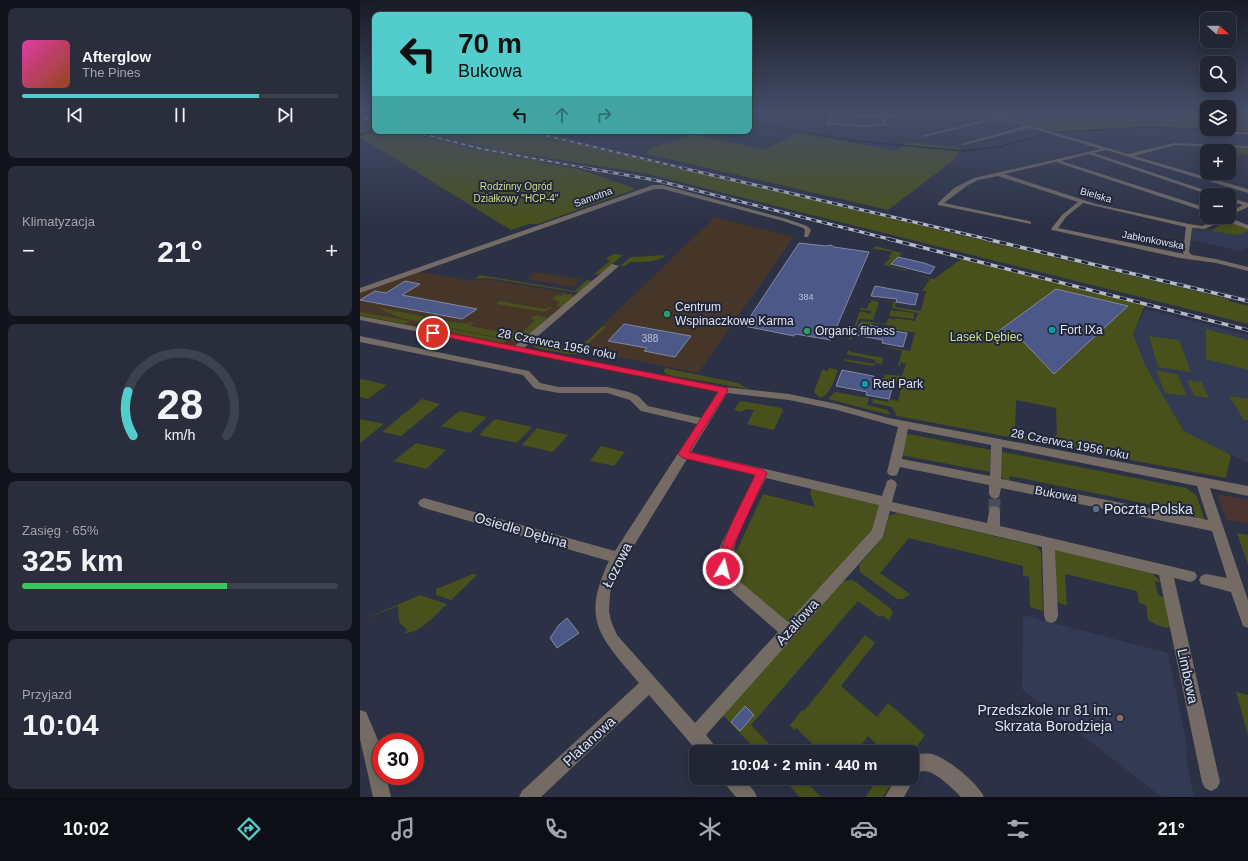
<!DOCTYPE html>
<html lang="pl">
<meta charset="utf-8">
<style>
body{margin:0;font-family:Arial,sans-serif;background:#292d3c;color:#f1f3f6;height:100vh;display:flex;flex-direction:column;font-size:15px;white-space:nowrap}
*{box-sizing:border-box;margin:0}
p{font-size:13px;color:#a2a5ac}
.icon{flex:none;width:22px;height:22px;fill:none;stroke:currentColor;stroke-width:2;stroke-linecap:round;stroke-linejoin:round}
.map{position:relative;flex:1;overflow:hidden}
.sheet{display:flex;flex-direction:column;gap:8px;padding:8px;background:#12141d;width:360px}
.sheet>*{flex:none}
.guide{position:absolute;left:12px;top:12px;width:380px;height:122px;border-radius:8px;box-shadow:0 2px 10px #0003,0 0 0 1px #3e424f;background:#53cdcb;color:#111;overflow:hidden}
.needle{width:26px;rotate:110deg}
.controls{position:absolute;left:840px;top:12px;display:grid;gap:8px}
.controls a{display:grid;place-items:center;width:36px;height:36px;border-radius:8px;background:#212534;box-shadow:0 2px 10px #0003,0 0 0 1px #3e424f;font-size:20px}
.speed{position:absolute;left:12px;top:733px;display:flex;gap:8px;font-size:20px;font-weight:700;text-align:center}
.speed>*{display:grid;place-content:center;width:52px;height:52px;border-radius:50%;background:#212534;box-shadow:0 2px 10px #0003,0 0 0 1px #3e424f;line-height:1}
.speed .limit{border:6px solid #d22;background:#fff;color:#111}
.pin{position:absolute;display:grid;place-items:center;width:34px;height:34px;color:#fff;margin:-17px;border:2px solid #fff;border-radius:50%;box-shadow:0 1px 4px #0007}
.me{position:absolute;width:44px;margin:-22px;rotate:8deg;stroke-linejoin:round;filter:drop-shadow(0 0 3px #0008)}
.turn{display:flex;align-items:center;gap:14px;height:84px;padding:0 20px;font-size:18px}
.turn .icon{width:52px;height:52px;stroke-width:2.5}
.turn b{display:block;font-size:28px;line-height:34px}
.lanes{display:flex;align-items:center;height:38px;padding:0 20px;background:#0003;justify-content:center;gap:20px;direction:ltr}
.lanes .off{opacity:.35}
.big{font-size:30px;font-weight:700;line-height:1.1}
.sheet .widget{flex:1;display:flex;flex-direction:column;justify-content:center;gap:6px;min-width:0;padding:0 14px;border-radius:8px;background:#292d3c}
.sheet .dial{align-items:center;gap:0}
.dial svg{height:104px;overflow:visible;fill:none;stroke:#3e424f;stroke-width:7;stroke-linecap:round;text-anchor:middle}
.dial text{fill:#f1f3f6;stroke:none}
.song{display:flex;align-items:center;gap:12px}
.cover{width:48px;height:48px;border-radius:6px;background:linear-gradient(135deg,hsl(320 70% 55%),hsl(20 70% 35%))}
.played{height:4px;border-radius:2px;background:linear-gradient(90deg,#53cdcb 75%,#3e424f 75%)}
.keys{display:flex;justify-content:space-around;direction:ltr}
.heat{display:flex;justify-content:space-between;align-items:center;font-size:22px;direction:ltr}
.charge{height:6px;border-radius:3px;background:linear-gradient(90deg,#34c759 65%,#3e424f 0)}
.trip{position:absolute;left:329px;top:745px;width:230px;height:40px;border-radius:8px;background:#212534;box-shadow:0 2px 10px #0003,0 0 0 1px #3e424f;font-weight:700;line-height:40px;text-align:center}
.tab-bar{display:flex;height:64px;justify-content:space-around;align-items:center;background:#0d0f15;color:#a2a5ac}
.tab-bar .icon{width:28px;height:28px}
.tab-bar .selected{color:#53cdcb}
.tab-bar b{font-size:18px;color:#f1f3f6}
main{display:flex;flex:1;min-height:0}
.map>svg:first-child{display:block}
.commercial{fill:#493431}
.industrial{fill:#46362a}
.built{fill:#333a53}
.green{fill:#48501c;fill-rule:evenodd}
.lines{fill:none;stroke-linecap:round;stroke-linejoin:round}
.stream{stroke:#061c24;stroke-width:1.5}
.building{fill:#4b5888;stroke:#81889f}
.minor-tunnel{stroke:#474c5e;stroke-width:12;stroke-dasharray:12 6;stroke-linecap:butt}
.minor{fill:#746c64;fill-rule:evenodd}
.rail-far2-casing{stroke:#b5bac7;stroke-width:2}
.rail-far1-casing{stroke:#b5bac7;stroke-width:3}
.rail-casing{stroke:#b5bac7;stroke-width:3.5}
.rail-far2{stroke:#22273a;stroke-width:1.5;stroke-dasharray:4;stroke-linecap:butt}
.rail-far1{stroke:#22273a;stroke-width:2;stroke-dasharray:5.5;stroke-linecap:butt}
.rail{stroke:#22273a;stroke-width:2.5;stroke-dasharray:7;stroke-linecap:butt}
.route{fill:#e11d48;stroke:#92132f}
.leisure-dot{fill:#2e9e5b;stroke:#22273a;stroke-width:1.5}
.culture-dot{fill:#0f9aa8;stroke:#22273a;stroke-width:1.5}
.service-dot{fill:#5c6f8a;stroke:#22273a;stroke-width:1.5}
.education-dot{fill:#8d6e63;stroke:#22273a;stroke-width:1.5}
.labels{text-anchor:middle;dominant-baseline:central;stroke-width:4;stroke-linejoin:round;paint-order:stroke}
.far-number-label{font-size:9px;fill:#b9c0d4}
.far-park-label{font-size:10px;fill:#d0de89;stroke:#22273a}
.far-street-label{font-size:10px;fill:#dee2ee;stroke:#22273a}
.number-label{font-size:10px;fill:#b9c0d4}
.poi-label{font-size:12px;fill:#dee2ee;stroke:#22273a;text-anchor:start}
.park-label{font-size:12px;fill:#d0de89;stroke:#22273a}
.street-label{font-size:12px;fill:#dee2ee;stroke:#22273a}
.near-poi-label{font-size:14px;fill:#dee2ee;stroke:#22273a;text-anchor:start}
.near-street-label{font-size:14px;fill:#dee2ee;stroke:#22273a}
</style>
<main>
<section class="sheet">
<div class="widget">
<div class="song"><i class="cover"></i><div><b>Afterglow</b><p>The Pines</p></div></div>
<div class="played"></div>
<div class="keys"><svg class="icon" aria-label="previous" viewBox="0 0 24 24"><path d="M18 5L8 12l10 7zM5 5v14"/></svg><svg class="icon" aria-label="pause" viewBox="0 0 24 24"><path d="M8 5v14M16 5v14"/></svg><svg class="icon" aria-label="next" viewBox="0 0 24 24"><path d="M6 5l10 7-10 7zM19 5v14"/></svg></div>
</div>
<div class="widget"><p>Klimatyzacja</p>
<div class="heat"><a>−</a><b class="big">21°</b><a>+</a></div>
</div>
<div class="widget dial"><svg viewBox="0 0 100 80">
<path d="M14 69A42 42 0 1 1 86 69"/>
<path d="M14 69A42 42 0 0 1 10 35" stroke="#53cdcb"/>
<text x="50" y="56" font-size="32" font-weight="700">28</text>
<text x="50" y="72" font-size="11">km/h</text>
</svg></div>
<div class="widget"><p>Zasięg · 65%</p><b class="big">325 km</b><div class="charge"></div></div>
<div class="widget"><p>Przyjazd</p><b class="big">10:04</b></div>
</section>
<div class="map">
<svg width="888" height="797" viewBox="0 0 888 797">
<rect width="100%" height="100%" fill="#2c3145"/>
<!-- commercial -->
<path class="commercial" d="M857 494 888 500V524L866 520Z"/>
<!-- industrial -->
<g class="industrial">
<path d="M0 120 15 124V129L0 134Z"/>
<path d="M355 217 434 237 338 373 218 349Z"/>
<path d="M55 271 111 281 126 279 221 295 157 349 0 318V291Z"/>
<path d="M175 272 220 279H221L213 287 166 279Z"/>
</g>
<!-- built -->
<g class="built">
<path d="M163 131H175L888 298V302Z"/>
<path d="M865 222 888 228V248L880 251 831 240 832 229 851 230Z"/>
<path d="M785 309 888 335V463L824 431 785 365 773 338V334Z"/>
<path d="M663 615 808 653 827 747 826 756 834 797H802L662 689Z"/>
</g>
<!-- green -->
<g class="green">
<path d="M679 112H847V129H869V112H888V133L790 127 698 132 647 118 665 116Z"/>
<path d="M15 129V131H46L100 146 222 170 276 189 178 224H169L151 230 0 137V134Z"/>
<path d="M61 131H163L869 299V301L888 306V324L284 173 141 151Z"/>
<path d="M439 133 537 151 548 142 601 148 594 160 528 210 287 154 291 148 333 134 404 150Z"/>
<path d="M857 146 888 148V155L859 151 850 148Z"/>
<path d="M865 222 888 228V231L877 235 851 231Z"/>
<path d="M515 246 542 253 530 266 546 270 549 268 546 271 524 265 526 261H528L530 257 525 255 530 256 532 252 517 249 513 250Z"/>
<path d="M254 254 263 255 242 273 233 275 250 261 246 258Z"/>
<path d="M306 255C298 263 281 262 270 262L265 266H260L271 257Z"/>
<path d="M601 259 785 305 773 334 785 365 824 431 871 455 866 478 537 416 532 407 512 403 513 399 528 402 529 399 538 401 542 384 515 378H524L525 375 519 374H520L542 376 546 364 541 362 540 366H538L542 351 521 346 550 351 555 333 534 329V326L513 323 511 325 500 324 501 321H503L526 324 528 319 531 318 534 320 535 318 555 321 558 313 532 308 533 302 508 298 536 302 535 307 561 311 566 291H562L570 279 550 274 574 279ZM656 400 696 408 697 434 689 441 655 434Z"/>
<path d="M64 271 115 279 120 275 215 291 227 280 232 281 219 292H214L128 278 114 279Z"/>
<path d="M204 294 212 295 213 298 203 307 196 306 200 302 192 299 197 295 201 296Z"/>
<path d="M510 300 519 302 513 320 499 319 491 340H489L500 311 510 314 511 311 500 310 501 308 507 309 509 303H512Z"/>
<path d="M140 301 186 309 189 307H192L184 312 136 304Z"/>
<path d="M17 307 66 317 69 318 62 322 40 318Z"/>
<path d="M531 310 554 313V319L529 316Z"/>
<path d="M0 312 50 321 44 324 0 315Z"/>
<path d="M177 315 186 317 187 319 161 342 80 326 82 324 67 322 72 319 108 324 111 322 114 323 110 326 151 334 155 330 162 332 175 320 170 318Z"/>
<path d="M71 325 147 340 143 343 68 328Z"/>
<path d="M242 327H246L217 354H207L176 348 171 344 178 337H181L177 341 218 349Z"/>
<path d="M846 329 888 340V370L846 359Z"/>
<path d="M789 336 819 340 831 372 798 367Z"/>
<path d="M489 350 491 352 523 358 522 364 516 363 515 365 513 366 484 361 485 359 515 364 516 360 486 354Z"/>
<path d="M305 368 378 383 388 389 308 375 304 372Z"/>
<path d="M469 368 478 370C474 379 471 395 460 398L454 392 462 370 468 371Z"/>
<path d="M796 371 817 374 827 396 805 393Z"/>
<path d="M2 379 27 385 8 399 0 397V380Z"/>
<path d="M827 380 841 382 849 398 834 396Z"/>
<path d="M475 392 509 398 507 405 528 410 530 415 468 399Z"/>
<path d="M869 396 888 399V420H884Z"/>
<path d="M62 399 80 404 41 436 22 432Z"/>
<path d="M382 401 421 408 423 410 414 430 387 424 394 410 386 409 381 412 374 410 379 402Z"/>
<path d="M99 411 127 417 110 433 81 426Z"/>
<path d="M0 419 24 424 0 443Z"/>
<path d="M135 419 172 427 157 443 119 435Z"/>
<path d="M177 428 208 435 193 452 162 445Z"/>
<path d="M548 434 631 450 630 472 541 455 546 435Z"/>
<path d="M56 443 86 450 66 469 34 461Z"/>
<path d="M241 446 265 452 254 466 230 461Z"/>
<path d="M643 452 826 488 837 496 844 519 838 520 832 513 650 476 649 482 641 477V455Z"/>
<path d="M452 487 524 504 514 532 430 625 370 576 369 548 377 550 403 494 455 507 450 493Z"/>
<path d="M537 513 676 546 681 552 683 611 670 607 669 577 663 575V566L549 538 520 573 550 594 543 599H537L500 572 499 565 524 536 529 516Z"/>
<path d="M877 533 888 535V565Z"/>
<path d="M695 549 792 573 802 583 795 581 798 595 805 598 811 626 807 628 797 625 788 620 786 605 779 603 777 591 705 574 707 605 699 603 695 599 692 551Z"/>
<path d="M113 574 117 575 91 600 76 595V589Z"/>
<path d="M493 580 530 608 533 612 529 621 522 615 519 617 498 601 391 725 417 752H398L362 714 483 581Z"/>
<path d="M60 595 87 604C75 615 62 632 45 633L47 630 39 622 38 606 2 620Z"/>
<path d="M505 635 515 643 481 686 517 717 528 703 565 735 552 753 525 752 508 736 496 752H461L436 728 434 730 430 725 442 710 444 711Z"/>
<path d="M876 692 888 695V735Z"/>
<path d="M422 778H442L461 797H440Z"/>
<path d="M518 778H535L523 797H506Z"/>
</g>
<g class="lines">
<!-- stream -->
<g class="stream">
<path d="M389 123 495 141 604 151 639 147 689 133"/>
<path d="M698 132 790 127 888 132"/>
<path d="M0 135 15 130"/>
</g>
</g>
<!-- building -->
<g class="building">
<path d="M439 243 466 246 471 245 474 247 509 252 471 340 435 334 434 336 384 326Z"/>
<path d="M538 257 564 263 575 267 570 274 531 264Z"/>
<path d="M45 281 60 284 42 295 117 309 102 319 0 300 15 291 26 293Z"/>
<path d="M515 286 558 294 555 305 536 302 537 299 511 296Z"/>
<path d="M696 289 768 306 694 374 653 331 636 333Z"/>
<path d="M264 324 292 329 331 336 315 357 284 351 287 348 248 341Z"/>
<path d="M500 324 532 329 534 331 547 333 543 347 522 343 523 340 495 335Z"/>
<path d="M482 370 513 376 519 380 534 382 529 399 506 395 507 392 476 386Z"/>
<path d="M207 618 219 633 197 648 190 638 199 625Z"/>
<path d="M385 706 394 715 380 731 371 722Z"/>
</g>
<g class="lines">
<!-- minor-tunnel -->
<path class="minor-tunnel" d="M634 511 635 494"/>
<!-- minor -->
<g class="minor">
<path d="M469 112H473V114L523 115V112H527V115L578 117 583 116 586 112H591L585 118 578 119 527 118 526 126 502 127 466 124ZM472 116 522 118V124L502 125 470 122Z"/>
<path d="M620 112C628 112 635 116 642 116 653 115 664 112 675 112L646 118 768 154 815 143 888 146V148L815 145 774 156 888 189V193L746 150 734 153 859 195H850L729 154 701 161 847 208V212L696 162 644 174 736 204 829 224 842 226 859 217H867L888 225V229L863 220 845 229 832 228 829 252 832 255 856 259 888 267V271L856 263 820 258 692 230 691 229 702 215 718 202 638 176 618 180 608 185 584 203 669 221 671 222V224L578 205V203L594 188 614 178 741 149 670 128 603 145 601 144 665 126 640 119 563 137 561 136 635 117ZM723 203 826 227 823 252 824 254 698 228 706 217Z"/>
<path d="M871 132H888V134H869Z"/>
<path d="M293 185H303L427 219 447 226 451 230 448 237H444L445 230 443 228 423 221 303 189H294L0 293V288Z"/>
<path d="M869 197 888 203V207L869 216V212L883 205 869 201Z"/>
<path d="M252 264 259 266 164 348 364 387 429 394 477 404 529 418 888 486V496L850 488 888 600V628L883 626 871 592 841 584 839 580 841 576 846 574 867 578 852 531 641 488 639 497 635 499 631 497 629 494V485L540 467 537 475 533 476 529 475 527 472 538 427 477 410 429 400 367 393 331 452 522 496 527 481 531 479 535 481 537 484 532 502 627 523 630 507 634 506 638 507 640 511V526L835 572 837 576 835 580 830 582 814 578 860 782 857 788 851 791 845 788 842 782 799 575 695 550 698 616 696 621 691 623 686 621 684 616 682 547 530 511 523 537 346 735 355 746 358 752H338L289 695 181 797H159L162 791 279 683C241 638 220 621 249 561L64 508 60 506 58 503 60 500 64 498 255 551 337 424 281 411 270 400 247 393H199L177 389 174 388 163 375 0 342V336L169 371 180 383 199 387H247L269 392 278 396 288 406 341 418 358 392 0 320V316L155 346ZM548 429 631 445 630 476 542 459ZM642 447 837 486 848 520 641 479ZM327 459 395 475 359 549 356 569 362 583 418 632 335 723 257 635 251 621 249 611 250 593 256 575ZM406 478 519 505 512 530 428 622 372 575C364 554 396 499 406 478Z"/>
<path d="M0 710 6 712 20 745 21 776H26L31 797H13L0 739Z"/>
<path d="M556 754C561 754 567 753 572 754 587 758 618 783 624 797H601C594 790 571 766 560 772 554 776 549 789 544 797H525L536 778H552V756Z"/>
<path d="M362 778H383L394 791 397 797H376L365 784Z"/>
</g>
<defs>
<g id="rail-far2">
<path d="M0 117 15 121"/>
<path d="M51 131 122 149 232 169"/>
<path d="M167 131 327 169"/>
</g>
<g id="rail-far1">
<path d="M226 168 295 180 533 240"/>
<path d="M322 168 631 240"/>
</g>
<g id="rail">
<path d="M529 239 888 330"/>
<path d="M626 239 888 301"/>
</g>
</defs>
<!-- rail-far2 casing -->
<use href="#rail-far2" class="rail-far2-casing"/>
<!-- rail-far1 casing -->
<use href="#rail-far1" class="rail-far1-casing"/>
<!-- rail casing -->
<use href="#rail" class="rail-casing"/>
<!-- rail-far2 -->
<use href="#rail-far2" class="rail-far2"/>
<!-- rail-far1 -->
<use href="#rail-far1" class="rail-far1"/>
<!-- rail -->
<use href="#rail" class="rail"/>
</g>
<!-- sky -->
<linearGradient id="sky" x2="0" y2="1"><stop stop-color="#181b26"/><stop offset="0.5" stop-color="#454e68"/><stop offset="1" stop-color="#454e68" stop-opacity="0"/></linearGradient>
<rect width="888" height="224" fill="url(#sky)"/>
<!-- route -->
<path class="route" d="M73 330 367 388 368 390 329 452 402 469 407 473 372 549 368 573 363 575 359 573C351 556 387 494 395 475L323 458 318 454 358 392 70 334V331Z"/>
<!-- markers -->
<g class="leisure-dot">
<circle cx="307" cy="314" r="4"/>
<circle cx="447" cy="331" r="4"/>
</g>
<g class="culture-dot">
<circle cx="692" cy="330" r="4"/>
<circle cx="505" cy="384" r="4"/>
</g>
<circle class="service-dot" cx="736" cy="509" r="4"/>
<circle class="education-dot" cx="760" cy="718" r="4"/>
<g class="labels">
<!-- far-number labels -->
<g class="far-number-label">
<text x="446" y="297">384</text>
</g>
<!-- far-park labels -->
<g class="far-park-label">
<text x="156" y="186">Rodzinny Ogród<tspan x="156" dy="12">Działkowy "HCP-4"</tspan></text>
</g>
<!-- far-street labels -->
<g class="far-street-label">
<text transform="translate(736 195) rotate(16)">Bielska</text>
<text transform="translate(233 197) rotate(-20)">Samotna</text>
<text transform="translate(793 240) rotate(11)">Jabłonkowska</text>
</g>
<!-- number labels -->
<g class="number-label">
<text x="290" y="338">388</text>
</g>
<!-- poi labels -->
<g class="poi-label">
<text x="315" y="307">Centrum<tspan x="315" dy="14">Wspinaczkowe Karma</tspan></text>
<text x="700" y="330">Fort IXa</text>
<text x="455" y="331">Organic fitness</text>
<text x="513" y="384">Red Park</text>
</g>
<!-- park labels -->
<g class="park-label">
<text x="626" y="337">Lasek Dębiec</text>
</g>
<!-- street labels -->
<g class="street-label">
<text transform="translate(197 344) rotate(11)">28 Czerwca 1956 roku</text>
<text transform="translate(710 444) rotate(11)">28 Czerwca 1956 roku</text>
<text transform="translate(696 494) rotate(11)">Bukowa</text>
</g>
<!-- near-poi labels -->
<g class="near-poi-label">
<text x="744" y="509">Poczta Polska</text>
<text x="752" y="710" text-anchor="end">Przedszkole nr 81 im.<tspan x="752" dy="16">Skrzata Borodzieja</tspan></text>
</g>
<!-- near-street labels -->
<g class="near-street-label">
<text transform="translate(161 530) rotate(16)">Osiedle Dębina</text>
<text transform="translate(257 565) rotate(-63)">Łozowa</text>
<text transform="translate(437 622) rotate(-48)">Azaliowa</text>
<text transform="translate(828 676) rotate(78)">Limbowa</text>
<text transform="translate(229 741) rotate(-43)">Platanowa</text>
</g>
</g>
</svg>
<div class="controls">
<a><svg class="needle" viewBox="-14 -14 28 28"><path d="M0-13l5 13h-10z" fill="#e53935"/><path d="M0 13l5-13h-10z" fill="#a2a5ac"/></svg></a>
<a><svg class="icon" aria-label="search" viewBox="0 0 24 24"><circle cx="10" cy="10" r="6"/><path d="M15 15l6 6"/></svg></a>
<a><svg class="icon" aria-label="layers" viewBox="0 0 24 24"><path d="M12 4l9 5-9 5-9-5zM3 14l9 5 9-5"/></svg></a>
<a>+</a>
<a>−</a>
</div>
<div class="speed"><div class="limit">30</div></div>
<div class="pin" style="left:73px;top:333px;background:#d93025"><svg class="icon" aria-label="arrive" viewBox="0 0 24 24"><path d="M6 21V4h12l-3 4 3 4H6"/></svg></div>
<svg class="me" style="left:363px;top:569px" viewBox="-20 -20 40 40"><circle r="17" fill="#e11d48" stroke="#fff" stroke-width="3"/><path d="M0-11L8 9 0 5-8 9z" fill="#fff"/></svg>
<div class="trip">10:04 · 2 min · 440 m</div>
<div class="guide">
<div class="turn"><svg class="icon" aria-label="left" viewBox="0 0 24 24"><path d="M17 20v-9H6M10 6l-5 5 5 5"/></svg><div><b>70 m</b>Bukowa</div></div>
<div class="lanes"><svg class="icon" aria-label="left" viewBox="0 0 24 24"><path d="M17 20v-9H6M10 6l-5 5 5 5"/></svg><svg class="icon off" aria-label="ahead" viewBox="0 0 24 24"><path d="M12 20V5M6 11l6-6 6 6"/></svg><svg class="icon off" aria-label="right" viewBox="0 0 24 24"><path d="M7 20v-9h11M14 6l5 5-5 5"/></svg></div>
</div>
</div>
</main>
<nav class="tab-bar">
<b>10:02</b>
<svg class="icon selected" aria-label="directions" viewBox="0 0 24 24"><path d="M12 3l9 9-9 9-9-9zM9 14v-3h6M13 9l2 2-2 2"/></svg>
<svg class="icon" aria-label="music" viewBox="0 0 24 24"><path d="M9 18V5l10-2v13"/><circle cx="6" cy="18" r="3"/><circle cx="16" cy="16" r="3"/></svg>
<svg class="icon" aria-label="phone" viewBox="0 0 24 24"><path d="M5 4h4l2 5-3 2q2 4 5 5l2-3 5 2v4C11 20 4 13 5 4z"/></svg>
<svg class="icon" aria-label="climate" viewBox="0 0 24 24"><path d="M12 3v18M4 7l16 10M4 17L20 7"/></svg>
<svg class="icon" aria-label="car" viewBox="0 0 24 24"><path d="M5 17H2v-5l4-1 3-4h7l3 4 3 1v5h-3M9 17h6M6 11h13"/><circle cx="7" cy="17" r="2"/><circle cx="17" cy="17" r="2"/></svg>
<svg class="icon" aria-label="filters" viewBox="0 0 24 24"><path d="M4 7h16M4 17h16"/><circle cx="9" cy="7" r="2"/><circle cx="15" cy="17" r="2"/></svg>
<b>21°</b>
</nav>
